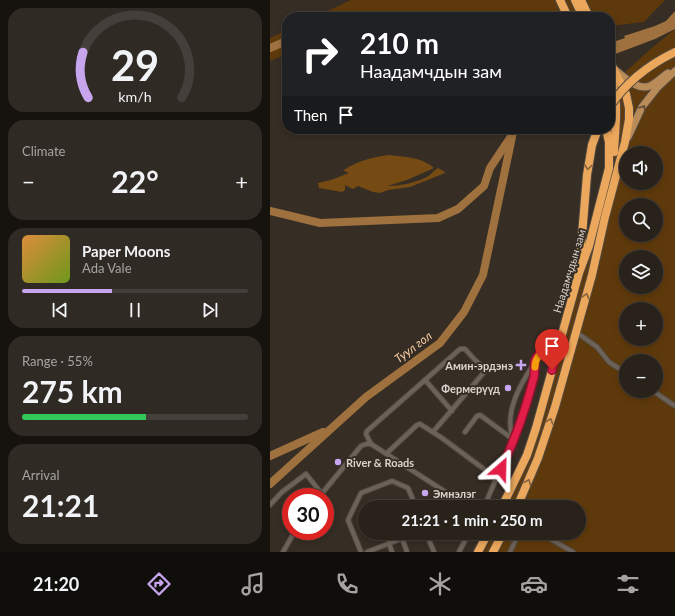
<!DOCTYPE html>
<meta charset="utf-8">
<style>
body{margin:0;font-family:Lato,sans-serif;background:#302a24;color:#f1f3f6;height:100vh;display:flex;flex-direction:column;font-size:15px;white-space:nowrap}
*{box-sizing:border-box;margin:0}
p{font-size:13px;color:#a5a4a3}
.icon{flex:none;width:22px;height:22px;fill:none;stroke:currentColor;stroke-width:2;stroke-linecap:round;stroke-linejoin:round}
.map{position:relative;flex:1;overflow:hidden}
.sheet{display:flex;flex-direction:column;gap:8px;padding:8px;background:#16130f;width:270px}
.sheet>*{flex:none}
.banner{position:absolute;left:12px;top:12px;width:333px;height:122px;border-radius:16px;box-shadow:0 2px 6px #0003,0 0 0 1px #443f3a;background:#202124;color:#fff;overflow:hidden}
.buttons{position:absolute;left:349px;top:146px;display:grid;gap:8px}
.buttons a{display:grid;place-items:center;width:44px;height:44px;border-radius:50%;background:#28221b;box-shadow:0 2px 6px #0003,0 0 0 1px #443f3a;font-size:20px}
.speed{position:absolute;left:12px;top:488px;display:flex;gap:8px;font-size:20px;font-weight:700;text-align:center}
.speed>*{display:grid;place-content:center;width:52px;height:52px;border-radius:50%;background:#28221b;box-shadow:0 2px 6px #0003,0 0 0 1px #443f3a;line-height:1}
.speed .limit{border:6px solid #d22;background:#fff;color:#111}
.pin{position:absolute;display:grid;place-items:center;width:34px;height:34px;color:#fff;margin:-41px -17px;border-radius:50% 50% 50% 0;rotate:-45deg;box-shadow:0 0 4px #0007}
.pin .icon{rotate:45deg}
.me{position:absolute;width:44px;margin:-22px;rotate:25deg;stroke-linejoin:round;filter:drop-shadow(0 0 3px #0008)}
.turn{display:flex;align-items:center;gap:14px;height:84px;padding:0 12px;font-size:18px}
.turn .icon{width:52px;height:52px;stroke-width:2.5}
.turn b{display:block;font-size:28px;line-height:34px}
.then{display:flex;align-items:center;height:38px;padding:0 12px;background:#0003;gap:8px;font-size:15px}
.big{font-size:30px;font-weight:700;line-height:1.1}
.sheet .card{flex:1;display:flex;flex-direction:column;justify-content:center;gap:6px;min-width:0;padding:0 14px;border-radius:16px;background:#302a24}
.sheet .dial{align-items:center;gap:0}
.dial svg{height:104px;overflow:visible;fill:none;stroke:#443f3a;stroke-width:7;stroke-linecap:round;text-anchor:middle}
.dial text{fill:#f1f3f6;stroke:none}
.song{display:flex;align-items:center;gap:12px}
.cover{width:48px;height:48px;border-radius:6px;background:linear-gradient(135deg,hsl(30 70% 55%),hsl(80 70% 35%))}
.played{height:4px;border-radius:2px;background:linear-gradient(90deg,#c7a6ef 40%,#443f3a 40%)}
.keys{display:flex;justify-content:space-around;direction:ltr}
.heat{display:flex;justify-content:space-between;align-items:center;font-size:22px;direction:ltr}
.charge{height:6px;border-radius:3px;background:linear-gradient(90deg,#34c759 55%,#443f3a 0)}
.trip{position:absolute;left:88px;top:500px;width:228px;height:40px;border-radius:20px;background:#28221b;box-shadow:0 2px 6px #0003,0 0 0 1px #443f3a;font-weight:700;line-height:40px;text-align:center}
.menu{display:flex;height:64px;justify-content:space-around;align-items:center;background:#100e0b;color:#a5a4a3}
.menu .icon{width:28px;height:28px}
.menu .on{color:#c7a6ef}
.menu b{font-size:18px;color:#f1f3f6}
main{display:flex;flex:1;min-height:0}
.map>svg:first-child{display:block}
.green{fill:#5e390b;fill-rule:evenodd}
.forest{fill:#764a13}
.water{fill:#9f713e}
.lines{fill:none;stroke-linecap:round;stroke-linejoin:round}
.river{stroke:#9f713e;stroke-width:8}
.street-casing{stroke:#524a43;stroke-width:6}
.primary-casing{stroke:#524a43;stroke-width:9}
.highway-casing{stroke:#524a43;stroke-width:10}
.street{stroke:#6c6257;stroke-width:4}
.primary{stroke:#b88b59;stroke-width:7}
.highway{stroke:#eba75b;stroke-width:8}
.highway-bridge-casing{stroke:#524a43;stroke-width:10;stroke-linecap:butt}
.highway-bridge{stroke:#eba75b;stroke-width:8}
.oneway{stroke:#5d4934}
.oneway2{stroke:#87643d}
.route-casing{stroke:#92132f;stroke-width:10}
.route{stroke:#e11d48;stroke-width:7}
.slow{stroke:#f59e0b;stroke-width:7}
.poi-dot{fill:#c7a6ef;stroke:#362d24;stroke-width:1.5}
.labels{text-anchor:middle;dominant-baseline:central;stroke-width:4;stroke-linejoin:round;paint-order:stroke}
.street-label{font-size:11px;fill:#dad4ce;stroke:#362d24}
.poi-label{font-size:11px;font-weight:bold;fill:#dad4ce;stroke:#362d24;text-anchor:end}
.water-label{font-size:12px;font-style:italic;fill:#f7cda4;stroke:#362d24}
</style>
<main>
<section class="sheet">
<div class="card dial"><svg viewBox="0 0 100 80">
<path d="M14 69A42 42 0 1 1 86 69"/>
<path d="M14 69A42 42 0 0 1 10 34" stroke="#c7a6ef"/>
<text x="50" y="56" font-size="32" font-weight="700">29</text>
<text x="50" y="72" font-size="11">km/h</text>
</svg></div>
<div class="card"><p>Climate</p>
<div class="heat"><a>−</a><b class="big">22°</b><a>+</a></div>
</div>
<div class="card">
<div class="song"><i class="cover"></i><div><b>Paper Moons</b><p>Ada Vale</p></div></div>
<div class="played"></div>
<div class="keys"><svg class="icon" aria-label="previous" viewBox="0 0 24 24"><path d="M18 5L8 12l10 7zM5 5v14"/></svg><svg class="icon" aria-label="pause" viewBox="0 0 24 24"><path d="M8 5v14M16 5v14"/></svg><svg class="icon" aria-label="next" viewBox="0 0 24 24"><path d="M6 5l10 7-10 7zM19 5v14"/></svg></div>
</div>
<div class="card"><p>Range · 55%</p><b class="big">275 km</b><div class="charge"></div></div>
<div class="card"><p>Arrival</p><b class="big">21:21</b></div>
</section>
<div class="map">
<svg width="405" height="552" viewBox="0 0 405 552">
<rect width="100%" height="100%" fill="#362d24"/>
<!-- green -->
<g class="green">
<path d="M81 0H395L374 22 340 26V17H45Z"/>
<path d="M405 29V552H214L224 533H309V507H237C251 478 263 448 273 417L346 146 345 81 383 47ZM356 153H386V183H356ZM356 205H386V235H356ZM356 257H386V287H356ZM356 309H386V339H356ZM356 361H386V391H356Z"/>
<path d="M17 30V54L0 61V38Z"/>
</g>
<!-- forest -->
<path class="forest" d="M119 155C134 157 152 157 164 168L137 180 117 186C129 186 144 183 155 178 160 176 163 171 168 168L175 172V173L140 187 118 190 110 193 103 192 88 186 83 189 75 185V190L72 192 49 188 48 183 61 180 79 173 74 171V170C87 161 103 157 119 155Z"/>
<!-- water -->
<path class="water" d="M405 11V29L385 39 340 56V43L355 38 354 36 385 26 396 21Z"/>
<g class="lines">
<!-- river -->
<g class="river">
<path d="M0 48 14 42"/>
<path d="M0 211 50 223 168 218 188 209 214 186 220 168 246 129"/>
<path d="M0 456 53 432"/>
<path d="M0 484 96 397 170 343 194 312 213 275 242 137"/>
</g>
<defs>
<g id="street">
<path d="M306 332 327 347 339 362 356 373"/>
<path d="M383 391 405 406"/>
<path d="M163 432 216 370 205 360 195 349H190L155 380 182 411"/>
<path d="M195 432 207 416 210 415 244 440"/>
<path d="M244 441C232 414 251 383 265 362"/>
<path d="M101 444 96 434 97 431 155 380"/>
<path d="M117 453 147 425 150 424 172 438 226 478"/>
<path d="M49 497 91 446 96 444H101L199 507"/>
<path d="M0 505 12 492 36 474 52 494"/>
<path d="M214 507 250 424 264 375 265 362 271 353 276 348 290 340"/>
<path d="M156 533 164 552"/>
<path d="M270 533 303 552"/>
<path d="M132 538 137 552"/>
<path d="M119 543 122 552"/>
<path d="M13 552 25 531"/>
<path d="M91 552 78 520 91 493 122 481 138 488 146 507"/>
<path d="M97 552 146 533"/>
<path d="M189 552 199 533"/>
<path d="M240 552 249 533"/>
</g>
<g id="primary">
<path d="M344 69C353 76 367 91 380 86 386 83 392 77 398 73"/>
<path d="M358 137 372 107 387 88 405 71"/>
</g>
<g id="highway">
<path d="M290 0 298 17"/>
<path d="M305 0 313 17"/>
<path d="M311 0 319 17"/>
<path d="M340 76C350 99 345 128 344 152"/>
<path d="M310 260 317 175 322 145 328 129"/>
<path d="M232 507 257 455 266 428 309 273 319 246 339 168V142L336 129"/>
<path d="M247 507 268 458 285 407 322 275 335 217 355 142 359 119V108L356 94 340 62"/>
<path d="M208 552 218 533"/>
<path d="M223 552 233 533"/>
</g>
</defs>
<!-- street casing -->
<use href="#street" class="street-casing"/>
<!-- primary casing -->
<use href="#primary" class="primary-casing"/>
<!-- highway casing -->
<use href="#highway" class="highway-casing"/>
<!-- street -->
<use href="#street" class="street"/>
<!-- primary -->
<use href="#primary" class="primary"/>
<!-- highway -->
<use href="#highway" class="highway"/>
<defs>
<path id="highway-bridge" d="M340 106C357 81 378 65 405 52"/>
</defs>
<!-- highway-bridge casing -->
<use href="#highway-bridge" class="highway-bridge-casing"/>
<!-- highway-bridge -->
<use href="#highway-bridge" class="highway-bridge"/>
</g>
<!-- one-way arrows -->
<defs><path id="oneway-chevron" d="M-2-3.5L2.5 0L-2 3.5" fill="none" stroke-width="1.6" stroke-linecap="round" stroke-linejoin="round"/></defs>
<use class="oneway" href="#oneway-chevron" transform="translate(373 108) rotate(-57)"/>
<g class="oneway2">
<use href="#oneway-chevron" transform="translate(318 167) rotate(98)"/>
<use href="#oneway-chevron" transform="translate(316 296) rotate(-75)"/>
<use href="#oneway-chevron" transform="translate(280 421) rotate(-71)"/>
<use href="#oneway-chevron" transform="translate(258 482) rotate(-67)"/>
</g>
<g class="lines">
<defs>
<path id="route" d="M231 469C245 440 256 408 264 377 265 372 264 366 265 361 269 351 281 344 290 339L282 370"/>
</defs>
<!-- route casing -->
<use href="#route" class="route-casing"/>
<!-- route -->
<use href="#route" class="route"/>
<!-- slow -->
<path class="slow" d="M265 367C265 354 278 347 287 341"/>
</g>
<!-- markers -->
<g class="poi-dot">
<path d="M249 359h4v4h4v4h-4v4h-4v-4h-4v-4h4z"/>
<circle cx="238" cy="388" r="4"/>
<circle cx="68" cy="462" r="4"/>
<circle cx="155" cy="493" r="4"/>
</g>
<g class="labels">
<!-- street labels -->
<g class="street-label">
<text transform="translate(299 271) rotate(-73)">Наадамчдын зам</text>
</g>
<!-- poi labels -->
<g class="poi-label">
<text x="243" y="365">Амин-эрдэнэ</text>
<text x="230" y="388">Фермерүүд</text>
<text x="76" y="462" text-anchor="start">River &amp; Roads</text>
<text x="163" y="493" text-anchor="start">Эмнэлэг</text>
</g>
<!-- water labels -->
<g class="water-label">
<text transform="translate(143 347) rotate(-37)">Туул гол</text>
</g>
</g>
</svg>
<div class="buttons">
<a><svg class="icon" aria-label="sound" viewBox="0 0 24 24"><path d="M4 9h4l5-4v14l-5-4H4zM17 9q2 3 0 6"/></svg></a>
<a><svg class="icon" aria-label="search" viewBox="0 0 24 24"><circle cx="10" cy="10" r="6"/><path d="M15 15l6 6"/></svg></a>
<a><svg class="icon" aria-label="layers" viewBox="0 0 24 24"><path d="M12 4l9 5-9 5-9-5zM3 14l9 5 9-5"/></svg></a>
<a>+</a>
<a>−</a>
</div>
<div class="speed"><div class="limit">30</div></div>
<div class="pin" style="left:282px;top:370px;background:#d93025"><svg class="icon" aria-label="arrive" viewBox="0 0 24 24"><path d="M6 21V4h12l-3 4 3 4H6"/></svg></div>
<svg class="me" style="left:231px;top:469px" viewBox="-20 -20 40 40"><path d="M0-17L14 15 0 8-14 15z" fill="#e11d48" stroke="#fff" stroke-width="4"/></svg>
<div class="trip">21:21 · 1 min · 250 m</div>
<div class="banner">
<div class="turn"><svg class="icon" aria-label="right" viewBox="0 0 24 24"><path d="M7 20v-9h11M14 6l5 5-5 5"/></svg><div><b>210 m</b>Наадамчдын зам</div></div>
<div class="then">Then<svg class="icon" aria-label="arrive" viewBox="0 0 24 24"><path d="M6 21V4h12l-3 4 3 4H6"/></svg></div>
</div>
</div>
</main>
<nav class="menu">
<b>21:20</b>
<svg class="icon on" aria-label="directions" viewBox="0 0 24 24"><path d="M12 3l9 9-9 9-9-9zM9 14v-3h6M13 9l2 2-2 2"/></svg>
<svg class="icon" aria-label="music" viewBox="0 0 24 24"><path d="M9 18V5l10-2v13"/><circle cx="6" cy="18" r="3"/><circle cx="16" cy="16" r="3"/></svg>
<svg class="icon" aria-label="phone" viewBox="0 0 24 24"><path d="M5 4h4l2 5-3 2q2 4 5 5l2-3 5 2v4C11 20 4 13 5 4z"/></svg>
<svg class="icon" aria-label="climate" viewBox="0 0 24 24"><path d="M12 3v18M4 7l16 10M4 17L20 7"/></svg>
<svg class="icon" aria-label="car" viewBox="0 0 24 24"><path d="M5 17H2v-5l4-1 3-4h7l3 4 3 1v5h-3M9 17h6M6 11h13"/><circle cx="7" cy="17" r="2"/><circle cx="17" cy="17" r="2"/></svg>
<svg class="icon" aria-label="filters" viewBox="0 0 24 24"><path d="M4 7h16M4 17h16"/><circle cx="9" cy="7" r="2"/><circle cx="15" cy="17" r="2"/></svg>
</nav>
